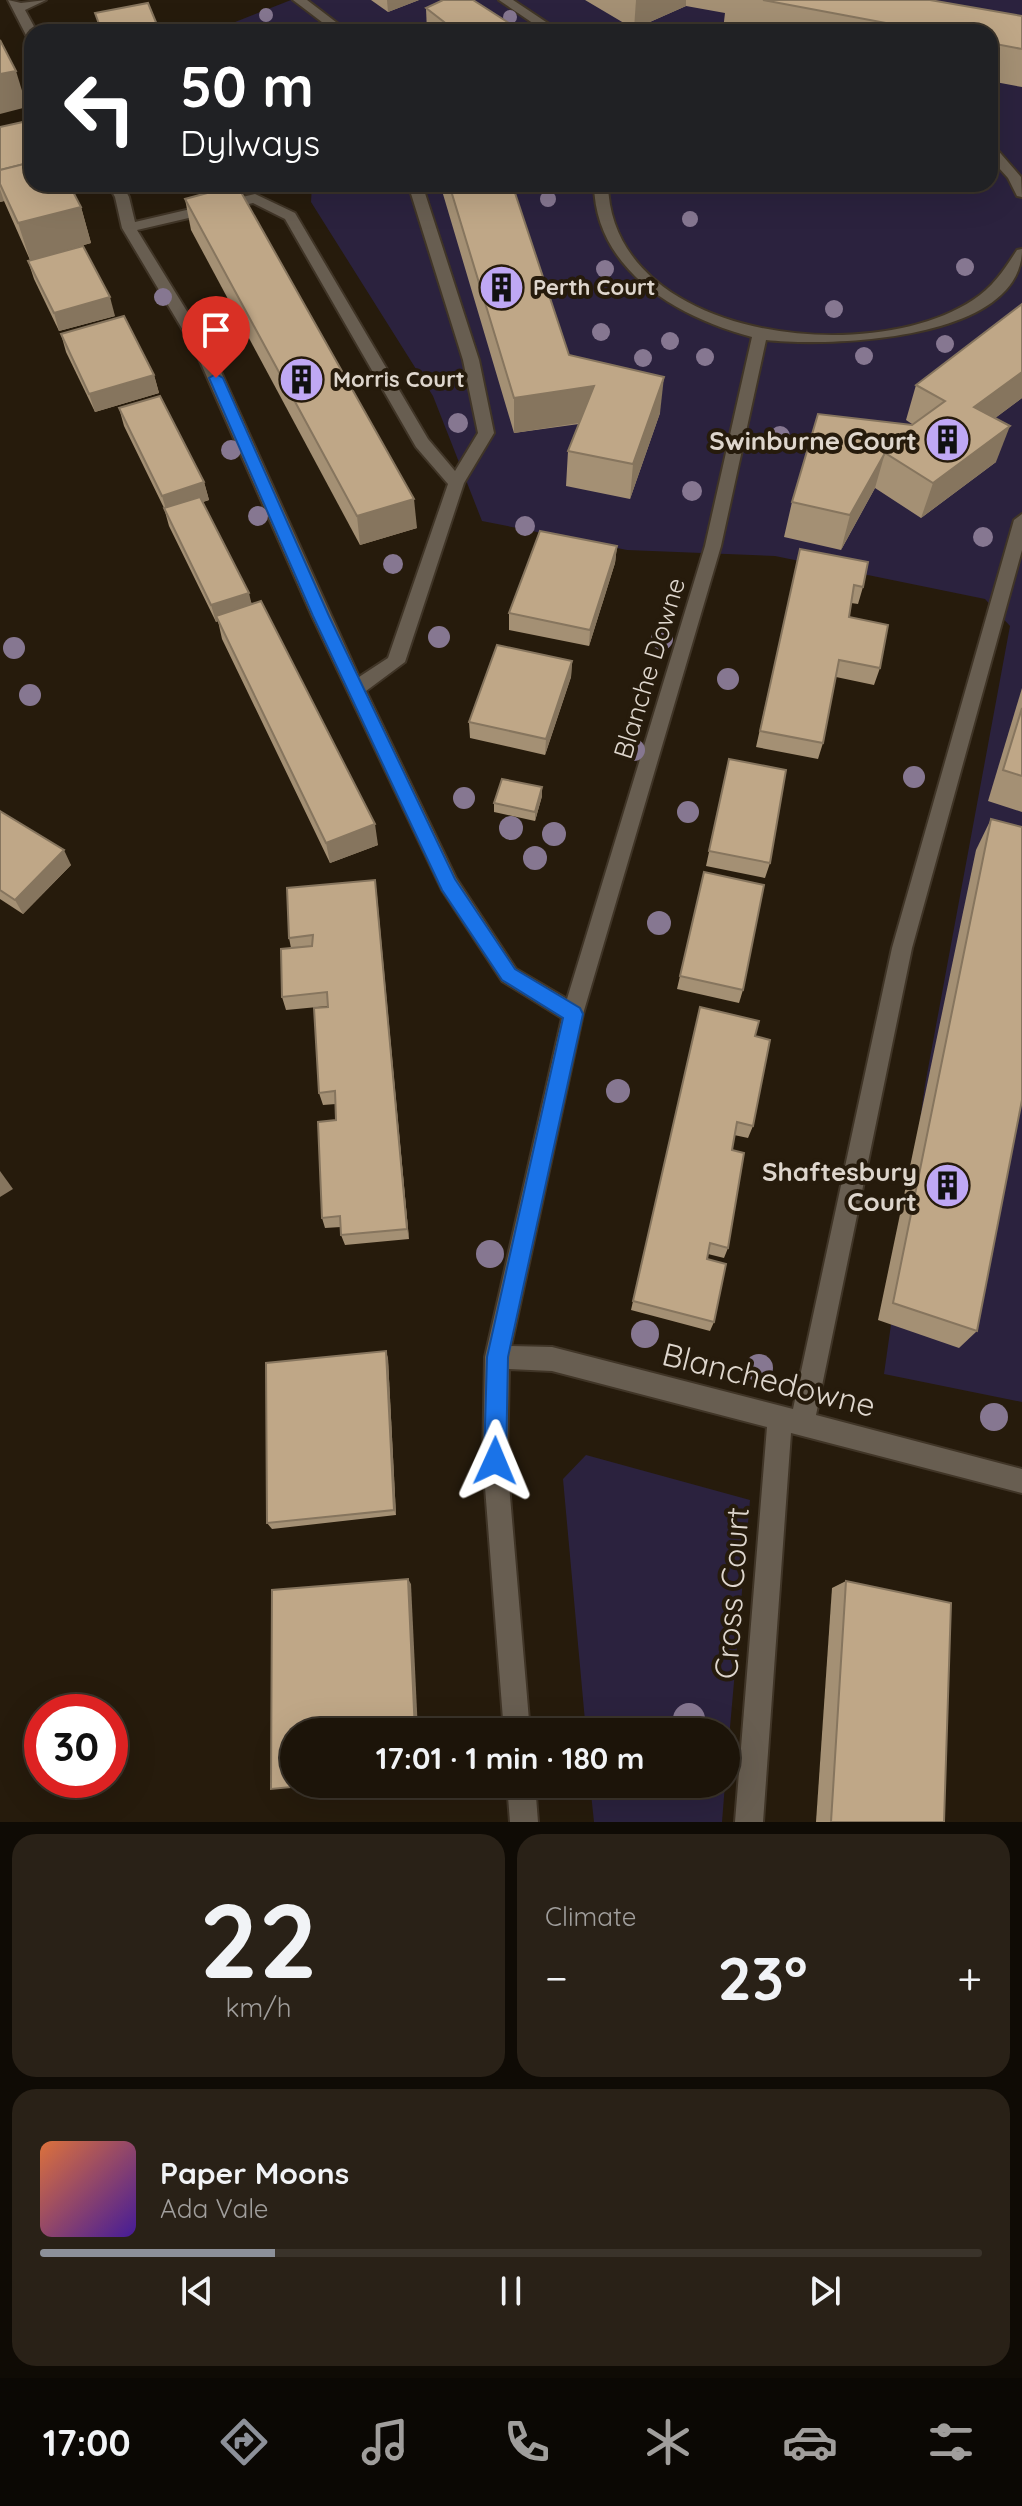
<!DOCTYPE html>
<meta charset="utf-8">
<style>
body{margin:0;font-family:Quicksand,sans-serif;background:#292117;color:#f1f3f6;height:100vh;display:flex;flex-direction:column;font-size:30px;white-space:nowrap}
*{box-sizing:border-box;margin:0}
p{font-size:26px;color:#a09e9c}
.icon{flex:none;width:44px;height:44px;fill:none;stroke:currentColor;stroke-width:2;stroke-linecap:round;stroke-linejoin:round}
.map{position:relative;height:1822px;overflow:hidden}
.details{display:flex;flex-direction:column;gap:12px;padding:12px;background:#0f0b05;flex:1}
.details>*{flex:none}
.top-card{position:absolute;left:24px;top:24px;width:974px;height:168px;border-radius:24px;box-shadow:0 8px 32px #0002,0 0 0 2px #3a332a;background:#202124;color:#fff;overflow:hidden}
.speed{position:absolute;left:24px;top:1694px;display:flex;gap:16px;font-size:40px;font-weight:700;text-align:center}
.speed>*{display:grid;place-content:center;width:104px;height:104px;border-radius:50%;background:#1c1409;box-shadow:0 8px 32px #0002,0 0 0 2px #3a332a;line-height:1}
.speed .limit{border:12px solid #d22;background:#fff;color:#111}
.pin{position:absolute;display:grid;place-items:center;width:68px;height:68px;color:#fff;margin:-82px -34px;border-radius:50% 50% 50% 0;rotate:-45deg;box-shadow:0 0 8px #0007}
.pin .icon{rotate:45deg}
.me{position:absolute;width:88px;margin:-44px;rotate:1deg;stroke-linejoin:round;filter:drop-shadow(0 0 6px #0008)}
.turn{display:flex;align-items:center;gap:28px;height:168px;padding:0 24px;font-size:36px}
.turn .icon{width:104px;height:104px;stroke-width:2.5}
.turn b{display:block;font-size:56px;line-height:68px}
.big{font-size:60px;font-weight:700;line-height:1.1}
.details .widget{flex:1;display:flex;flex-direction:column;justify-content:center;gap:12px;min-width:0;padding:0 28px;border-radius:24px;background:#292117}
.details .dial{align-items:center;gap:0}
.dial b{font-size:104px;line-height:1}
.song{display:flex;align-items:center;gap:24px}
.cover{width:96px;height:96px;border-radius:12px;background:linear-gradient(135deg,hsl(20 70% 55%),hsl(260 70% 35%))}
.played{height:8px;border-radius:4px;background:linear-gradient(90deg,#8c9099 25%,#3a332a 25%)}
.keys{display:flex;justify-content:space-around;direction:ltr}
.heat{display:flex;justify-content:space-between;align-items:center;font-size:44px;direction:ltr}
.details .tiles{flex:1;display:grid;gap:12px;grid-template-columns:1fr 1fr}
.widget:last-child{grid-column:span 2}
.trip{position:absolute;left:280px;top:1718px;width:460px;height:80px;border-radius:40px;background:#1c1409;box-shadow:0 8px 32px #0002,0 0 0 2px #3a332a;font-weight:700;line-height:80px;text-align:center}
.tabs{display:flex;height:128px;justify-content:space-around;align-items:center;background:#0b0804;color:#a09e9c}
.tabs .icon{width:56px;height:56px}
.tabs .current{color:#8c9099}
.tabs b{font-size:36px;color:#f1f3f6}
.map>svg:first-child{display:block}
.green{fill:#2b223e}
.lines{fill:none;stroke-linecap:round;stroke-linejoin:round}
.minor-casing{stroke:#403527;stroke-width:4}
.minor{fill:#685e51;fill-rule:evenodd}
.tree{fill:#867791}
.wall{fill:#a49074}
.shaded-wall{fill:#86755e}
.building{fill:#bfa787;stroke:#86755e;stroke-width:2}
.route{fill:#1a73e8;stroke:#114b97;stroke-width:2}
.labels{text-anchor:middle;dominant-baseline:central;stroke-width:8;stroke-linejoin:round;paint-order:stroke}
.far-poi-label{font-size:22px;font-weight:bold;fill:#ded6cd;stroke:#261b0c;text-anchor:start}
.poi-label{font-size:26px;font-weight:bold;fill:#ded6cd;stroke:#261b0c;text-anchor:end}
.street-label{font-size:26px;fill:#ded6cd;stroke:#261b0c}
.near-street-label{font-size:32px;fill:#ded6cd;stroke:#261b0c}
</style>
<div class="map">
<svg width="1022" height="1822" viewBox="0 0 1022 1822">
<rect width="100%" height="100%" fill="#261b0c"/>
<!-- green -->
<g class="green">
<path d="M291 0H1022V1402L884 1374 925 1085 1010 626 985 599 775 556 627 550 482 521 433 396 311 202 312 184H990V32H228L225 26Z"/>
<path d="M586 1455 750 1500 726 1773V1732H586L563 1479Z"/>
<path d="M590 1784H725L722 1822H594Z"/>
</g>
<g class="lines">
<defs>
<g id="minor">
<path d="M8 0 21 3 46 0 25 10 37 32H32V39L26 35Z"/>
<path d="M293 0H307L349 32H335Z"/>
<path d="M499 0H513L561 32H546Z"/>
<path d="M32 124V132L0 139V131Z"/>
<path d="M990 146 995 147 1021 177 1022 197 1017 196 1008 178 990 158Z"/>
<path d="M108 184H122L129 197 135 222 255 194 295 213 428 439 455 471 478 433 463 360 408 184H422L479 360 494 433 464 483 405 662 366 691 456 878 516 969 567 999 705 546 752 337C677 317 595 270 594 184H608C611 339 869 369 973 300 993 287 1004 270 1017 250L1022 249C1022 341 831 347 766 340L721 546 583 1014 511 1346 552 1347 793 1409 892 948 1014 520 1022 514V550L912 948 816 1415 1022 1469V1493L791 1433 763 1822H735L767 1427 552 1371 509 1369 507 1461 530 1732H504L483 1461 485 1357 562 1018 502 981 442 890 312 616 196 352 122 228 115 197ZM253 203 285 219 416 447 448 484 388 658 359 677 212 352 137 230Z"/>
<path d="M507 1784H535L538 1822H510Z"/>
</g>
</defs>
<!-- minor casing -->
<use href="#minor" class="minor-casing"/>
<!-- minor -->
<use href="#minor" class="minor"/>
</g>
<!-- trees -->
<g class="tree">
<circle cx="266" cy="15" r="7"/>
<circle cx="510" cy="17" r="7"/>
<circle cx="548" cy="199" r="8"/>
<circle cx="690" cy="219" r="8"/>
<circle cx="965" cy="267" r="9"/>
<circle cx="605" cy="269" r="9"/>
<circle cx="163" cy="297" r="9"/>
<circle cx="834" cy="309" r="9"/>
<circle cx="601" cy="332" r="9"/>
<circle cx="670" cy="341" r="9"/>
<circle cx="945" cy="344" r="9"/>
<circle cx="864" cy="356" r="9"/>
<circle cx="705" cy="357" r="9"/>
<circle cx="643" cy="358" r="9"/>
<circle cx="458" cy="423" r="10"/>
<circle cx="780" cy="436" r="10"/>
<circle cx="231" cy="450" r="10"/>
<circle cx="692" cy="491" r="10"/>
<circle cx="258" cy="516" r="10"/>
<circle cx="525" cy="526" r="10"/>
<circle cx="983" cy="537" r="10"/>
<circle cx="393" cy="564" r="10"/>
<circle cx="439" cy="637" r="11"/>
<circle cx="662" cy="639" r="11"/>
<circle cx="14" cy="648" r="11"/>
<circle cx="728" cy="679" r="11"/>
<circle cx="30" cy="695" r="11"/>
<circle cx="634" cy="750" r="11"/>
<circle cx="914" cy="777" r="11"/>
<circle cx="464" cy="798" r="11"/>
<circle cx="688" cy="812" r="11"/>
<circle cx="511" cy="828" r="12"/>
<circle cx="554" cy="834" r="12"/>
<circle cx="535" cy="858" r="12"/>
<circle cx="659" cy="923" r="12"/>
<circle cx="618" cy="1091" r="12"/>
<circle cx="490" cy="1254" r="14"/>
<circle cx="645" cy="1334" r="14"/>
<circle cx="759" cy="1368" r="14"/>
<circle cx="994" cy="1417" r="14"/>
<circle cx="689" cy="1719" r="16"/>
</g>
<!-- wall -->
<g class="wall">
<path d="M371 0H419L388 12Z"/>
<path d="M585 0H930L1022 16V87L990 81V32H735L723 30 725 13 686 6 634 29Z"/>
<path d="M426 8 523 32H427Z"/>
<path d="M0 127 32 184 81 207 91 243 30 260 4 201 0 202Z"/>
<path d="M440 184H512L569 355 660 413 630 499 566 486 568 451 579 424 514 433Z"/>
<path d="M185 199 417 528 360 545 191 230Z"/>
<path d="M28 261 115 316 59 331 34 279Z"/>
<path d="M1022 304V398L995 418 996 462 921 518 875 488 841 550 784 537 792 502 912 424 906 420 916 385Z"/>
<path d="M61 334 154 375 159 393 95 412 66 352Z"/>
<path d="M119 408 204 482 209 500 203 502 252 604 378 845 330 863 222 639 218 621 216 622 169 526 164 508 124 426Z"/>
<path d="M617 546 615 563 589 646 509 630V613Z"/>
<path d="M800 549 863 587 858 604 851 603 849 617 880 668 874 685 836 677 823 743 818 759 756 747Z"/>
<path d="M572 661 571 677 545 755 470 738 469 722Z"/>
<path d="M1022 688V812L988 801Z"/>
<path d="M729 759 770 863 765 878 706 866Z"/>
<path d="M542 787V796L535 821 494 812V803Z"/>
<path d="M0 811 71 865 23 914 0 899Z"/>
<path d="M991 819 977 1331 959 1348 878 1320 976 850Z"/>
<path d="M704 872 743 990 739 1003 677 989Z"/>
<path d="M375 880 409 1239 345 1245 341 1235V1227L325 1228 322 1218 336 1120V1104L323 1105 319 1093 328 1006 286 1010 282 997 291 948 289 938Z"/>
<path d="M700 1007 755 1036 753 1126 748 1138 734 1135 732 1150 728 1248 724 1258 708 1254 707 1259 714 1322 710 1331 631 1310Z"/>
<path d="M386 1351 388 1359 396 1515 272 1529 267 1523Z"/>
<path d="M846 1581 944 1822H816L832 1588Z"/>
</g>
<!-- shaded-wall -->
<g class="shaded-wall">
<path d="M387 0H419L388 12Z"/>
<path d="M636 0H686V6L634 29Z"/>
<path d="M16 71 27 107 0 114V74Z"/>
<path d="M174 184H188L175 187Z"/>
<path d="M0 189 4 201 0 202Z"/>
<path d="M81 207 91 243 30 260 18 223Z"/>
<path d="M110 297 115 316 59 331 54 313Z"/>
<path d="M1022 372V398L962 443 974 407Z"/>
<path d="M154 375 159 393 95 412 89 394Z"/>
<path d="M664 377 660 413 630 499 633 464Z"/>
<path d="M594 386 592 421 514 433V398Z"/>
<path d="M1010 426 996 462 921 518 933 483Z"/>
<path d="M885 453 875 488 841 550 850 515Z"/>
<path d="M204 482 209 500 167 513 162 496Z"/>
<path d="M414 499 417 528 360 545 357 516Z"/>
<path d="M617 546 615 563 589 646 590 630Z"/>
<path d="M249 593 253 610 216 616 218 621 216 622 211 605Z"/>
<path d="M572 661 571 677 545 755 546 739Z"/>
<path d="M542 787V796L535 821V812Z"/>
<path d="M375 824 378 845 330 863 326 843Z"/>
<path d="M64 850 71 865 23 914 15 900Z"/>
<path d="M375 880 377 895 409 1239 407 1229Z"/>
<path d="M0 1171 13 1189 0 1197Z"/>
<path d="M386 1351 388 1359 396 1515 394 1510Z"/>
<path d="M408 1579 411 1584 418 1732H415Z"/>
</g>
<!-- building -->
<g class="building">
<path d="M443 0H473L523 32H457L426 8Z"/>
<path d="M763 0H930L1022 16V49L990 43V32H934Z"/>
<path d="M148 3 160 32H102L95 13Z"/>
<path d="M0 40 16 71 0 74Z"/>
<path d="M23 122 32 141V162L0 170V127Z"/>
<path d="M32 162V184H69L81 207 18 223 0 184V170Z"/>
<path d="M449 184H512L569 355 664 377 633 464 568 451 594 386 514 398Z"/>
<path d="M237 185 414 499 357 516 185 199Z"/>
<path d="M83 246 110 297 54 313 28 261Z"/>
<path d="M1022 304V372L974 407 1010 426 933 483 885 453 850 515 792 502 818 414 912 425 945 401 916 385Z"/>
<path d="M124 316 154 375 89 394 61 334Z"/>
<path d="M160 396 204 482 162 496 119 408Z"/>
<path d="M200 497 249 593 211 605 164 508Z"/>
<path d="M540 531 617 546 590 630 509 613Z"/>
<path d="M800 549 868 562 863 587 854 585 849 617 888 625 880 668 839 660 823 743 760 731Z"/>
<path d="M261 601 375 824 326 843 216 616Z"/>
<path d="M497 645 572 661 546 739 469 722Z"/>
<path d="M1022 708V776L1003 770Z"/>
<path d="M729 759 786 770 770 863 709 851Z"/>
<path d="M502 779 542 787 535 812 494 803Z"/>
<path d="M0 811 64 850 15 900 0 890Z"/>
<path d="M991 819 1022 827V1100L977 1331 893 1303Z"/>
<path d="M704 872 764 885 743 990 680 976Z"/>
<path d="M375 880 407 1229 341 1235 340 1216 322 1218 318 1122 336 1120 335 1091 319 1093 314 1008 328 1007 327 992 282 997 281 949 312 946 313 935 289 938 287 888Z"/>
<path d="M700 1007 759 1021 755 1036 770 1040 753 1126 737 1122 732 1150 744 1153 728 1248 710 1243 707 1259 726 1264 714 1322 633 1301Z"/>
<path d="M386 1351 394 1510 267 1523 266 1363Z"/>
<path d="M408 1579 415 1732H294V1784H323L271 1789 272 1590Z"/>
<path d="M846 1581 951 1603 944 1822H831Z"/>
</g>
<!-- route -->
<path class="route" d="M216 374 223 378 329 616 455 879 515 969 580 1008 583 1014 508 1357 506 1461 503 1469 495 1472 487 1469 484 1461 487 1357 563 1018 502 980 442 890 313 616 209 378Z"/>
<!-- icons -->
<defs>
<symbol id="building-disc" viewBox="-11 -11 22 22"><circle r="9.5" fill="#bfa8f4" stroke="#261b0c"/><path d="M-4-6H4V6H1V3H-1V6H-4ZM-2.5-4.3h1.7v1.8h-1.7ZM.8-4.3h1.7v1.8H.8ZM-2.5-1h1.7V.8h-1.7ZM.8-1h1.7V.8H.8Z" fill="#111"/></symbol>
</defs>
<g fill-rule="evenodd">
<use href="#building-disc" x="476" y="262" width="51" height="51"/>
<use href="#building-disc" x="276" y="354" width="51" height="51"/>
<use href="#building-disc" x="922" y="414" width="51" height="51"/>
<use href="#building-disc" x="922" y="1160" width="51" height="51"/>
</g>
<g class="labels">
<!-- far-poi labels -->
<g class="far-poi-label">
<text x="533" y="287">Perth Court</text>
<text x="333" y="379">Morris Court</text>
</g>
<!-- poi labels -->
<g class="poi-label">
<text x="917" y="440">Swinburne Court</text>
<text x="917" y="1171">Shaftesbury<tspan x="917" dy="30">Court</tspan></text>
</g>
<!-- street labels -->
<g class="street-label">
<text transform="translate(649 668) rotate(-73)">Blanche Downe</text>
</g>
<!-- near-street labels -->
<g class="near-street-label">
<text transform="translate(769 1379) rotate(14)">Blanchedowne</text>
<text transform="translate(731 1593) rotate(-86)">Cross Court</text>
</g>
</g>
</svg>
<div class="speed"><div class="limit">30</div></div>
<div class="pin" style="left:216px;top:378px;background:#d93025"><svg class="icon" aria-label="arrive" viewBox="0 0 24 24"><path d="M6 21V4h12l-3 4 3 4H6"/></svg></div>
<svg class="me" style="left:495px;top:1461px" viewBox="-20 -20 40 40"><path d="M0-17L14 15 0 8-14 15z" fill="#1a73e8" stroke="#fff" stroke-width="4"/></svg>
<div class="trip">17:01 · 1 min · 180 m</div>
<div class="top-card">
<div class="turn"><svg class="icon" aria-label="left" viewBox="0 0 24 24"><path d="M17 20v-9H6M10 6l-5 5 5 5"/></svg><div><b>50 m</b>Dylways</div></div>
</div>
</div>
<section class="details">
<div class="tiles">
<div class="widget dial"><b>22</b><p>km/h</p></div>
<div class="widget"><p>Climate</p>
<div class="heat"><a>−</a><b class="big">23°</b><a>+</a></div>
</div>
<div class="widget">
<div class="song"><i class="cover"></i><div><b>Paper Moons</b><p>Ada Vale</p></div></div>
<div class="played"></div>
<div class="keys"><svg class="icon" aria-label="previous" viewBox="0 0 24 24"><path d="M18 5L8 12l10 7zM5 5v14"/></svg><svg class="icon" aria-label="pause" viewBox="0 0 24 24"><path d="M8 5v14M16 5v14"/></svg><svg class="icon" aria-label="next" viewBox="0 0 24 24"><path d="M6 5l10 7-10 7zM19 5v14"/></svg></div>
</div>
</div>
</section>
<nav class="tabs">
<b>17:00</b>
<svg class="icon current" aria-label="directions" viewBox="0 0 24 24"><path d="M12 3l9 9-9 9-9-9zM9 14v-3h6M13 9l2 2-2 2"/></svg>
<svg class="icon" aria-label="music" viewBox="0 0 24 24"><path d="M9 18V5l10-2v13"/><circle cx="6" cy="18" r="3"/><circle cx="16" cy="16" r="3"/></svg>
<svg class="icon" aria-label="phone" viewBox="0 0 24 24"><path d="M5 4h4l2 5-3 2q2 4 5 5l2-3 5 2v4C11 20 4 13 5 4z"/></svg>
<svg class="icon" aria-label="climate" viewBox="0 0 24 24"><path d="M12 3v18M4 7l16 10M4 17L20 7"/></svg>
<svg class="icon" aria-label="car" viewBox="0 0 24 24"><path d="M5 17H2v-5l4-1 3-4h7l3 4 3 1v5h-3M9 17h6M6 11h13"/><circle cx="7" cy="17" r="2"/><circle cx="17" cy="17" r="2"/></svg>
<svg class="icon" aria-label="filters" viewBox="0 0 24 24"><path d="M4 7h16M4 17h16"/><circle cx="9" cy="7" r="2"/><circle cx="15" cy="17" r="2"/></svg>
</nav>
